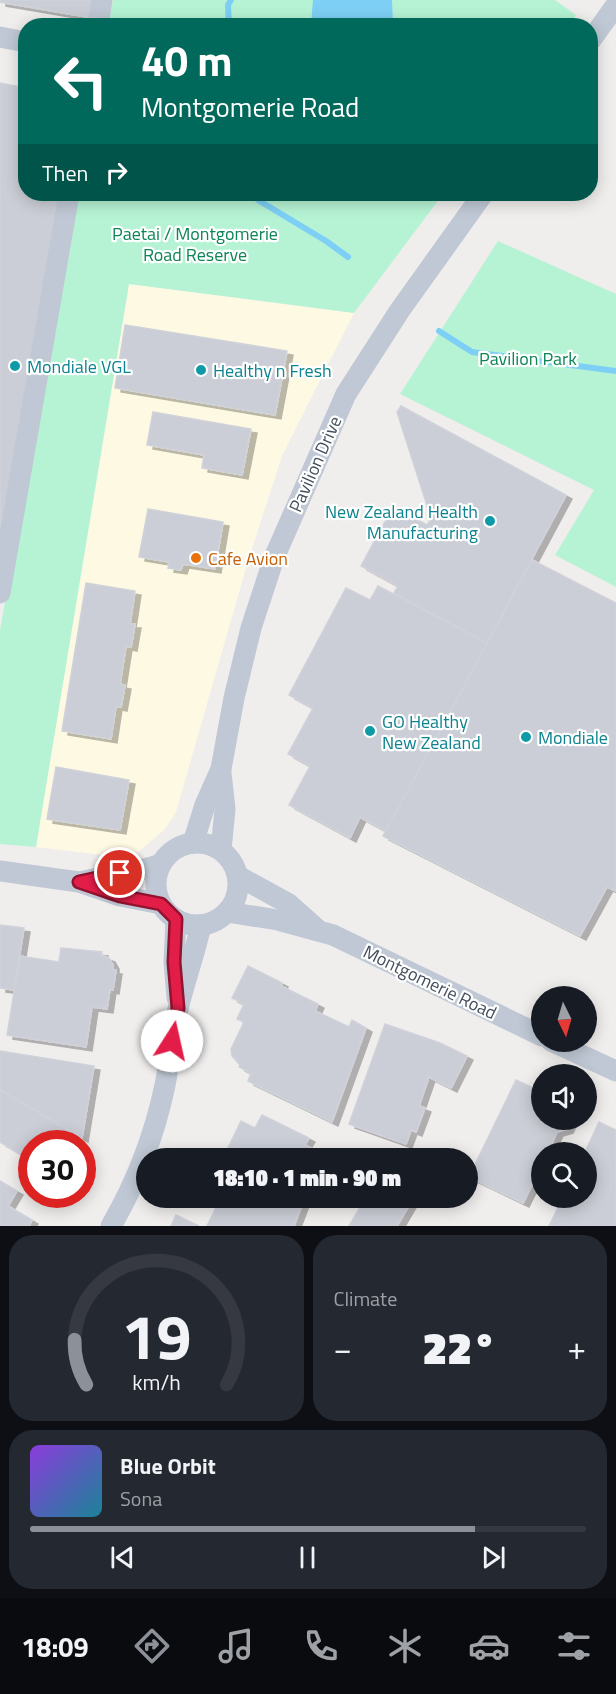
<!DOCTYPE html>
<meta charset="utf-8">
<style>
body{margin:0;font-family:"Titillium Web",sans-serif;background:#242831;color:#f1f3f6;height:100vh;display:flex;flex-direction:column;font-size:22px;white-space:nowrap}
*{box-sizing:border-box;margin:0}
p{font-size:20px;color:#9ea1a6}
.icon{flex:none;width:33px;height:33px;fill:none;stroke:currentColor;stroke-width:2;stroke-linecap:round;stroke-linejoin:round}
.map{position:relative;height:1226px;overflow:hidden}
.side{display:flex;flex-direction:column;gap:9px;padding:9px;background:#0d0f14;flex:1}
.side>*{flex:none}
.top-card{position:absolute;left:18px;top:18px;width:580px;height:183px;border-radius:24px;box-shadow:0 3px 15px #0003;background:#00695c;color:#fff;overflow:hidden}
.needle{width:39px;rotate:175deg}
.fabs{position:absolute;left:531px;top:986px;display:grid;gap:12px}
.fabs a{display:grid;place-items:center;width:66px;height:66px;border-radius:50%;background:#171b24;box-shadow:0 3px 15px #0003;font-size:30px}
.speed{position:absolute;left:18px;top:1130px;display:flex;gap:12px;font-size:30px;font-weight:700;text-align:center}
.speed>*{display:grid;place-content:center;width:78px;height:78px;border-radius:50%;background:#171b24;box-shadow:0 3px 15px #0003;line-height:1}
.speed .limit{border:9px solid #d22;background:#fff;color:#111}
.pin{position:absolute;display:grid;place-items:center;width:51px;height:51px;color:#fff;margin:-26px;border:3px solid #fff;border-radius:50%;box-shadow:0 2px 6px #0007}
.me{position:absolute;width:66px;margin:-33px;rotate:10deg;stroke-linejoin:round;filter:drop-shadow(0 0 4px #0008)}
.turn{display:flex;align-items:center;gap:21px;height:126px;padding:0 24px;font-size:27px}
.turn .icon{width:78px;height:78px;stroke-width:2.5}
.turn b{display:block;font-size:42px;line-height:51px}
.then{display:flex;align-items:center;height:57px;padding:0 24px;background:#0003;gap:12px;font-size:22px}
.big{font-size:45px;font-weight:800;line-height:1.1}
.side .tile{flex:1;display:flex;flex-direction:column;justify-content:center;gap:9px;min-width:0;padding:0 21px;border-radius:24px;background:#242831}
.side .dial{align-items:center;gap:0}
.dial svg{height:156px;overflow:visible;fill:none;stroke:#363941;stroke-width:7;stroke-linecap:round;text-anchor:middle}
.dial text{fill:#f1f3f6;stroke:none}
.song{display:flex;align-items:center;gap:18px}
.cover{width:72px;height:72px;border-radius:9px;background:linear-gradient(135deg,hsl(270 70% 55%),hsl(190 70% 35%))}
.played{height:6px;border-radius:3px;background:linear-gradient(90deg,#8c9099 80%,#363941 80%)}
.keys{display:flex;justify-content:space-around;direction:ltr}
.heat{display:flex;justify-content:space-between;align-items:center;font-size:33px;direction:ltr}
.side .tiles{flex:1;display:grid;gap:9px;grid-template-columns:1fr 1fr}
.tile:last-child{grid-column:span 2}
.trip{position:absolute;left:136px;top:1148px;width:342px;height:60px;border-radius:30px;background:#171b24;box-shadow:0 3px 15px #0003;font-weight:800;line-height:60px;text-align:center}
.tabs{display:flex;height:96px;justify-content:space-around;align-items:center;background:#090b0e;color:#9ea1a6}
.tabs .icon{width:42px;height:42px}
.tabs .current{color:#8c9099}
.tabs b{font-size:27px;color:#f1f3f6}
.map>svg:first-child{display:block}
.commercial{fill:#fef9e3}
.green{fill:#b6f3d4}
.water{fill:#7ecff5}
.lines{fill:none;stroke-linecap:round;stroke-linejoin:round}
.stream{stroke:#7ecff5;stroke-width:6}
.building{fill:#cbced6;stroke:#d0d2da;stroke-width:1.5;filter:url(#shadow)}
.minor{stroke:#bfc8d4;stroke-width:21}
.route-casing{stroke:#92132f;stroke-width:15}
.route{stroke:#e11d48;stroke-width:10}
.culture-dot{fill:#0f9aa8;stroke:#fff;stroke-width:2}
.food-dot{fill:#e8710a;stroke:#fff;stroke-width:2}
.labels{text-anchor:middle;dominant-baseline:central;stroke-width:4.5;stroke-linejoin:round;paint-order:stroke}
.park-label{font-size:18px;fill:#0d8556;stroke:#fff}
.culture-label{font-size:18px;fill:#0d838f;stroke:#fff;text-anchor:start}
.street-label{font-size:18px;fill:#434e5d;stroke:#fff}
.food-label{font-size:18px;fill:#c56008;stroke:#fff;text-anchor:start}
</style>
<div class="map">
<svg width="616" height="1226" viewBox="0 0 616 1226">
<defs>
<filter id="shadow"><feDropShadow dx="6" dy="4" stdDeviation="0" flood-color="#0004"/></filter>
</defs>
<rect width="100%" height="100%" fill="#f0eded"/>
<!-- commercial -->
<path class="commercial" d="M129 284 354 313 282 456 248 561 176 812 165 829 137 853 121 857 35 847Z"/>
<!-- green -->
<g class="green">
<path d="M113 0H555L576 15 569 26H108Z"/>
<path d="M78 194H443L354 313 129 284 36 847 0 844V630Z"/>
<path d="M498 241 616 294V587L555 555 594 490 400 394Z"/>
</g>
<!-- water -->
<path class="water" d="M313 0H392L393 25H311Z"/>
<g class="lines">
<!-- stream -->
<g class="stream">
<path d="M229 26 228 5 231 0"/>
<path d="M255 194 258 200 326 241 348 257"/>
<path d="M439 331 472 352 616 371"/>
</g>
</g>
<!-- building -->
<g class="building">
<path d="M0 0H95L92 18 0 2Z"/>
<path d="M0 83 26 88V194H59L0 538Z"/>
<path d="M125 325 287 351 275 415 115 388Z"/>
<path d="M401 406 566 495 487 643 394 593 398 586 361 566 393 507 427 525 431 518 397 412Z"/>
<path d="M153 412 251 429 242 475 202 468 204 455 147 445Z"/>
<path d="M148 509 223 522 215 569 183 564 181 570 168 568 169 562 139 557Z"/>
<path d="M532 560 616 603V891L607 887 580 936 383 836Z"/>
<path d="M86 583 135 591 130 624H135L131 647 126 646 120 684 125 685 121 707 116 706 111 739 62 731Z"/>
<path d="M378 586 487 643 386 831 360 817 350 838 289 805 310 766 288 754 313 708 289 695 346 588 370 600Z"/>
<path d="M56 767 129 780 120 830 47 819Z"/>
<path d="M0 925 24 928 14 990 0 988Z"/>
<path d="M61 948 102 952 101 955 109 958 113 965V970H116L113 990 110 989 107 1009 92 1007 86 1047 7 1035 20 956 59 962Z"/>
<path d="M248 966 282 983 281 986 318 1004 315 1011 349 1027 352 1020 366 1028 332 1122 248 1081 251 1073 239 1067 240 1065 232 1056 231 1049 244 1022 237 1019 244 1004 232 998Z"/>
<path d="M385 1024 440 1043 467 1056 451 1088 429 1077 419 1106 425 1108 416 1132 411 1130 406 1144 349 1124Z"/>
<path d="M0 1051 94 1066 82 1138 0 1090Z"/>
<path d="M516 1080 542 1092V1119H572L567 1129 557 1132 548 1152H542V1165L523 1203 469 1177Z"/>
<path d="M0 1090 74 1133 69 1143H32V1161L0 1142Z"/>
<path d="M262 1115 309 1138 305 1145 317 1151 316 1153 320 1155 319 1158H230L227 1150 241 1121 255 1128Z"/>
<path d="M599 1122 616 1130V1226H549L563 1197H586V1152H585Z"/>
<path d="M0 1181 17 1191 8 1206 32 1220 29 1226H0Z"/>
<path d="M221 1197H305L294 1226H207Z"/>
<path d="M366 1197H414L397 1226H349Z"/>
<path d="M176 1215 199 1226H171Z"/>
</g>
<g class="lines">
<!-- minor -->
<g class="minor">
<path d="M98 26 102 0"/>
<path d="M0 37 26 42"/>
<path d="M591 40 616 5"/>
<path d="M0 593 69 194"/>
<path d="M193 843 205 805 221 769 234 698 251 628 274 558 346 394 400 310 483 194"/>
<circle cx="197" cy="884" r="41"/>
<path d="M221 850 225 809 221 773"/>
<path d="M0 871 79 882 120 896 161 904"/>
<path d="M238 876 289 904 316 928"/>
<path d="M80 882C107 876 135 873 161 864"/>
<path d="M227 912 278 920 333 935 542 1036"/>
<path d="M176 919 174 962 177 998"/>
<path d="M551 1041 616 1071"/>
<path d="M111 1226C136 1183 155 1133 165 1085 170 1060 172 1034 178 1009 185 980 195 953 201 925"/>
</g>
</g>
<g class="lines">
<defs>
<path id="route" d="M120 873 79 882 120 896 161 904 176 919 174 962 178 1008 172 1041"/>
</defs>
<!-- route casing -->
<use href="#route" class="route-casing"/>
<!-- route -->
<use href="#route" class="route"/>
</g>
<!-- markers -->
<g class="culture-dot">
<circle cx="15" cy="366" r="6"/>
<circle cx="201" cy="370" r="6"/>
<circle cx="490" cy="521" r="6"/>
<circle cx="370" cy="731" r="6"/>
<circle cx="526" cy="737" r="6"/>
</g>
<circle class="food-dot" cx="196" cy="558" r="6"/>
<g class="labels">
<!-- park labels -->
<g class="park-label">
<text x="195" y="233">Paetai / Montgomerie<tspan x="195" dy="21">Road Reserve</tspan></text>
<text x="528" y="358">Pavilion Park</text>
</g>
<!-- culture labels -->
<g class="culture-label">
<text x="27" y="366">Mondiale VGL</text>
<text x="213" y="370">Healthy n Fresh</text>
<text x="478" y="511" text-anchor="end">New Zealand Health<tspan x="478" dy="21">Manufacturing</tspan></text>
<text x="382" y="721">GO Healthy<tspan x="382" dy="21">New Zealand</tspan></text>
<text x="538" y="737">Mondiale</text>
</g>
<!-- street labels -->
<g class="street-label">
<text transform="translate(315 464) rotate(-66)">Pavilion Drive</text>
<text transform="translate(430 982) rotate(26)">Montgomerie Road</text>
</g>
<!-- food labels -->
<g class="food-label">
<text x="208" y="558">Cafe Avion</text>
</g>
</g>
</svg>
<div class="fabs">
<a><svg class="needle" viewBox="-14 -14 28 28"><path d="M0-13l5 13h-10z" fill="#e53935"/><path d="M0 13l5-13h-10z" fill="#9ea1a6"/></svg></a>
<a><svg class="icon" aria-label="sound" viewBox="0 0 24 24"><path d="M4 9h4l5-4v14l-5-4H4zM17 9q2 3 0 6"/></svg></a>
<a><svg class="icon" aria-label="search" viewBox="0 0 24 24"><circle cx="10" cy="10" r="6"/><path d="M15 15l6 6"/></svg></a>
</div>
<div class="speed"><div class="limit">30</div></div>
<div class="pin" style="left:120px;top:873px;background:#d93025"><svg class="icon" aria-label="arrive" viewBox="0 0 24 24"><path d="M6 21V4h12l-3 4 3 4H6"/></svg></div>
<svg class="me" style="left:172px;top:1041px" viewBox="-20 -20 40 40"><circle r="19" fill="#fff"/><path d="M0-13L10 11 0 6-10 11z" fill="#e11d48"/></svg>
<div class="trip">18:10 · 1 min · 90 m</div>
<div class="top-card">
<div class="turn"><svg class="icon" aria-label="left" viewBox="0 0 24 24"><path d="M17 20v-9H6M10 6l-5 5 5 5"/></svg><div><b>40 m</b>Montgomerie Road</div></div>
<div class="then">Then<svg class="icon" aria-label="right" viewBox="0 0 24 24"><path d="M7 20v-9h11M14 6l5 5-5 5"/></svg></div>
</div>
</div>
<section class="side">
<div class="tiles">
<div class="tile dial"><svg viewBox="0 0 100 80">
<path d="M14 69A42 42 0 1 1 86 69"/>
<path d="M14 69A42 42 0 0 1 8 46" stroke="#8c9099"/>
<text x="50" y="56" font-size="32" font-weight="700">19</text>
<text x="50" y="72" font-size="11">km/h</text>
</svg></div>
<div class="tile"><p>Climate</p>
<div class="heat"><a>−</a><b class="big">22°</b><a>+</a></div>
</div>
<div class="tile">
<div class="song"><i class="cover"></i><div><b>Blue Orbit</b><p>Sona</p></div></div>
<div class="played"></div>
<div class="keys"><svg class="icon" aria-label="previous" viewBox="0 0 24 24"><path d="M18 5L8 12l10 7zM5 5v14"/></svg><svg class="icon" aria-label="pause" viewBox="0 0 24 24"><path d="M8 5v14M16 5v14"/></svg><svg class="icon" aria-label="next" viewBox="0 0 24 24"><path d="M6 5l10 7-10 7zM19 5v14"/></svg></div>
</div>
</div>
</section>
<nav class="tabs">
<b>18:09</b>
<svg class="icon current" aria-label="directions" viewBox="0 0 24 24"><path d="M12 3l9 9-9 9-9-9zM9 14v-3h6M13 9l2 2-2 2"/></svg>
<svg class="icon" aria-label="music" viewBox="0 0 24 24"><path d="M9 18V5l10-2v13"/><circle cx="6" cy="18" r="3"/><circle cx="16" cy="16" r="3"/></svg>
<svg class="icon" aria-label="phone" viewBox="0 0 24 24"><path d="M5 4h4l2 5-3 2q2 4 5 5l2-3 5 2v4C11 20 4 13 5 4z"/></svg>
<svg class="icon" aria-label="climate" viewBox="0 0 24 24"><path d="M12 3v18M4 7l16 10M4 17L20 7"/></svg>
<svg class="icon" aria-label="car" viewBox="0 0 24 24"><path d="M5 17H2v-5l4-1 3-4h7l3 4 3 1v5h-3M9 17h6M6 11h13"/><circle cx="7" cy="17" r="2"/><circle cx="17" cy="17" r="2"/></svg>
<svg class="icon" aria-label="filters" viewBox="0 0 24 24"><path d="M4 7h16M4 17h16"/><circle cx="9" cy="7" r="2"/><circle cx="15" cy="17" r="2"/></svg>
</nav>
